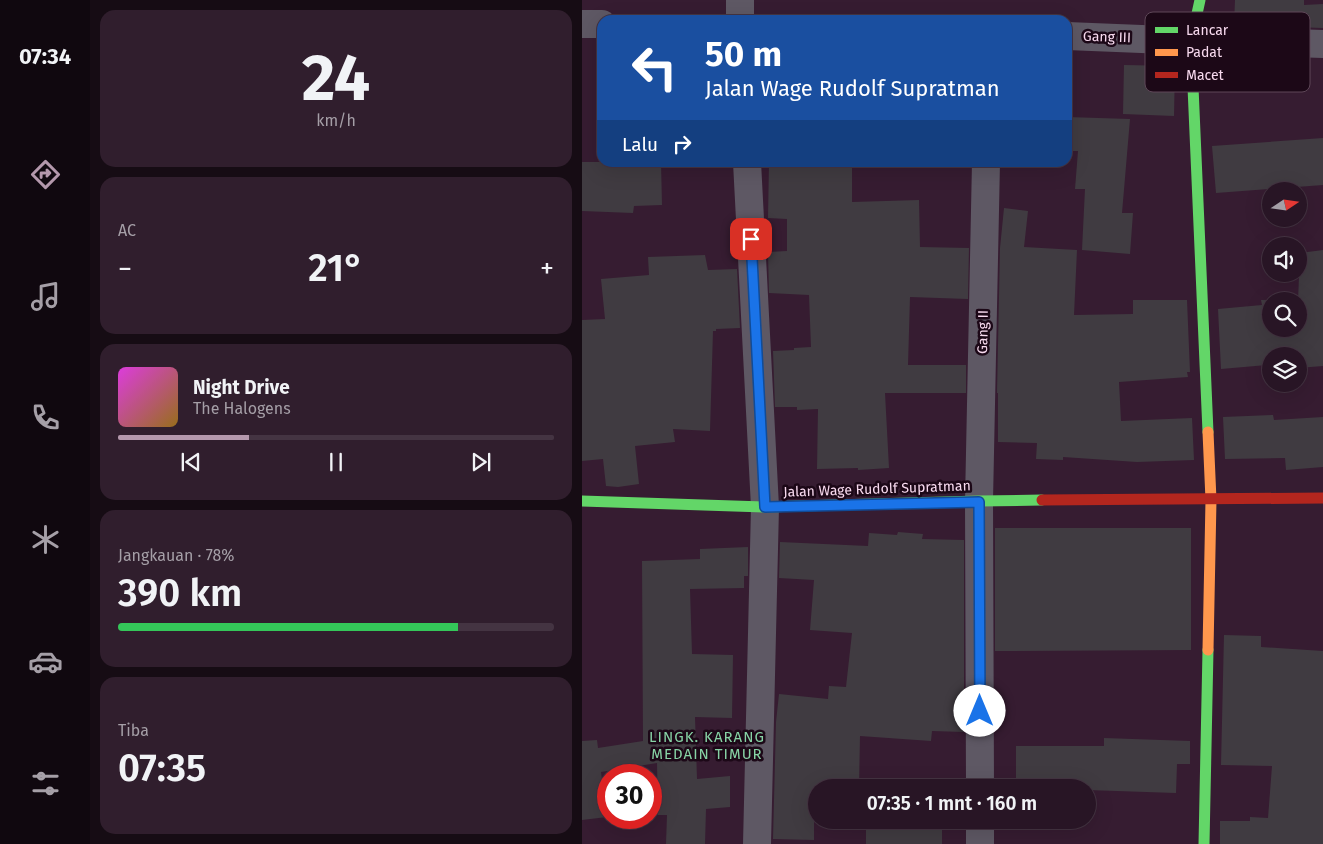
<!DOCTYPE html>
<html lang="id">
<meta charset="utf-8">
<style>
body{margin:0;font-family:"Fira Sans",sans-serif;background:#301e2d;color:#f1f3f6;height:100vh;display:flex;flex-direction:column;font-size:19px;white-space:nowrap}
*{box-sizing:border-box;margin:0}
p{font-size:16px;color:#a59fa7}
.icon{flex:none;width:28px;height:28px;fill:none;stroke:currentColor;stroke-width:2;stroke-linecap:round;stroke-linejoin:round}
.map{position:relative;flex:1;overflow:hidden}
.panel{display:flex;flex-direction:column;gap:10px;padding:10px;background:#160c14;width:492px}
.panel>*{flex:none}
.hud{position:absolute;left:15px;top:15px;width:475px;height:152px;border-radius:15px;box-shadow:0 5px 20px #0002,0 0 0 1px #443442;background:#1a4fa0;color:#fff;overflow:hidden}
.needle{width:32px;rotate:77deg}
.fabs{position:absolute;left:680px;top:182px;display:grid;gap:10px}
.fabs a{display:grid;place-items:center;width:45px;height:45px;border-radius:50%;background:#281525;box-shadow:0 5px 20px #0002,0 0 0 1px #443442;font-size:25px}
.speed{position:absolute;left:15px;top:764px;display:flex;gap:10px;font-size:25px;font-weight:700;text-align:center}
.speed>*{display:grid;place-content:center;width:65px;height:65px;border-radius:50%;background:#281525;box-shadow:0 5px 20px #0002,0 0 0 1px #443442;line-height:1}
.speed .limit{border:8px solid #d22;background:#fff;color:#111}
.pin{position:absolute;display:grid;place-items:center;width:42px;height:42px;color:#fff;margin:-21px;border-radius:10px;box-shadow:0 2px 8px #0006}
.me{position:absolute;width:55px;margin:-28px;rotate:0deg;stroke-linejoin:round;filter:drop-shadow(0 0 4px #0008)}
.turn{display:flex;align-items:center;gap:18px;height:105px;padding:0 25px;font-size:22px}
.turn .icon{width:65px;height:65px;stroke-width:2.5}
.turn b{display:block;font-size:35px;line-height:42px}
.then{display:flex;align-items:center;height:48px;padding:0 25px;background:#0003;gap:10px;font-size:19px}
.big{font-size:38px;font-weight:600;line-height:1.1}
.panel .widget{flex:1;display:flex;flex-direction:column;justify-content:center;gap:8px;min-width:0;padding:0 18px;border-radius:15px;background:#301e2d}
.panel .dial{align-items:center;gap:0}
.dial b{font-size:65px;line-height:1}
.song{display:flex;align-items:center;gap:15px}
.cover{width:60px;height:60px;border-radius:8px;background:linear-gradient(135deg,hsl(300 70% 55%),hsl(40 70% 35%))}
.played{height:5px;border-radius:2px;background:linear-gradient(90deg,#b498ac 30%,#443442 30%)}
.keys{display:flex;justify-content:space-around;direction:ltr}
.heat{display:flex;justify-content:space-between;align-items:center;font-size:28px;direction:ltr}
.charge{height:8px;border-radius:4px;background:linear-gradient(90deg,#34c759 78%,#443442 0)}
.trip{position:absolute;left:226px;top:779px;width:288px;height:50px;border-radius:25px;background:#281525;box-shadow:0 5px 20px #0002,0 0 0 1px #443442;font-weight:600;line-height:50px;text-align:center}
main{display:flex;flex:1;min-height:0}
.tab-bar{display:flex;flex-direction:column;width:90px;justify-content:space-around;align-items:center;background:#10080f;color:#a59fa7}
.tab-bar .icon{width:35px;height:35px}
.tab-bar .on{color:#b498ac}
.tab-bar b{font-size:22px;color:#f1f3f6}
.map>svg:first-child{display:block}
.building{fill:#403b41;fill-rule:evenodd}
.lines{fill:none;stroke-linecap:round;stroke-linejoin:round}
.street{stroke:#5e5864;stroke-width:28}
.fast{stroke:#63d668;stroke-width:11}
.slow{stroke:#ff974d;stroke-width:11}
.jam{stroke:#b3261e;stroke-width:11}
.route-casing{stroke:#114b97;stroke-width:12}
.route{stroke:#1a73e8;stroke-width:9}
.labels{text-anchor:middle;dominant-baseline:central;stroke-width:5;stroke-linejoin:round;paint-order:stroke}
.street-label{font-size:14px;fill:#f8daef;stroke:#1c0817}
.neighbourhood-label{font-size:15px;letter-spacing:1px;fill:#87d3a5;stroke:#1c0817}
.key{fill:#1c0817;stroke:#5e4758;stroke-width:1}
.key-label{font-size:14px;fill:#f8daef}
</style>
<main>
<nav class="tab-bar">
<b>07:34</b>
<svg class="icon on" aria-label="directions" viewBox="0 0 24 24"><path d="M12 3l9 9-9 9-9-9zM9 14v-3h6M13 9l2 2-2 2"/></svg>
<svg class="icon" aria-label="music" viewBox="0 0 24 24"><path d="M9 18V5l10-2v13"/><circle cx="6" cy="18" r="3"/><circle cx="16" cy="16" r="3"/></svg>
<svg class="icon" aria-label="phone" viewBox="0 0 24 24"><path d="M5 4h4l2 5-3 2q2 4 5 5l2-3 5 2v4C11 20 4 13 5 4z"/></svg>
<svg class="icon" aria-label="climate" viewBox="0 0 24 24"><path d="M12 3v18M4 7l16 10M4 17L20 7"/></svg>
<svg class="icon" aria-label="car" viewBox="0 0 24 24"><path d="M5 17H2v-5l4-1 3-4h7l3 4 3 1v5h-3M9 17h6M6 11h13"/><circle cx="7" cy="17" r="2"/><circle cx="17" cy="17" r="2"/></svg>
<svg class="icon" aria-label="filters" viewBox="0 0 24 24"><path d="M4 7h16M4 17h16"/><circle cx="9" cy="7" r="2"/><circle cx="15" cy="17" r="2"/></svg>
</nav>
<section class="panel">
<div class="widget dial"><b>24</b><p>km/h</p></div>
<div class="widget"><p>AC</p>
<div class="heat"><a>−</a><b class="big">21°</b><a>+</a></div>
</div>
<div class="widget">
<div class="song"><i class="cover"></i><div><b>Night Drive</b><p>The Halogens</p></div></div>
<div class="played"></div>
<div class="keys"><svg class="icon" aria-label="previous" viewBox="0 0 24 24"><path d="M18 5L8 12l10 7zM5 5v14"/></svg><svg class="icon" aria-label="pause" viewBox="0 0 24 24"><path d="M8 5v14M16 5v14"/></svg><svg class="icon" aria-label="next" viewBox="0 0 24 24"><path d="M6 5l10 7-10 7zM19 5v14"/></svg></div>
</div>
<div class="widget"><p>Jangkauan · 78%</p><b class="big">390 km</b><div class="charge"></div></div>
<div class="widget"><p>Tiba</p><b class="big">07:35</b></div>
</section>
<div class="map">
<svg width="741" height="844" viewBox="0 0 741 844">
<rect width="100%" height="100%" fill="#361c31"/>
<!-- building -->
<g class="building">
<path d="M653 0H722V5L741 4V28L652 25Z"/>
<path d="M542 65 593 66 592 116 541 114Z"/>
<path d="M485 117 548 119 540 213H551L548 254 500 250 503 189H493L496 151H485Z"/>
<path d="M741 138V185L634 193 630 146Z"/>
<path d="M0 162H79L80 205 52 206 51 213 0 211Z"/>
<path d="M187 162H270V202L337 200 338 247 387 248 386 299 328 297 326 365H384V393H303L307 468 276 470V468L235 469 236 409 215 410V407H193L191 351 212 350V348L229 347 227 295 187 293 186 252 205 251V219L186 218Z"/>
<path d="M422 208 446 211 442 247 495 250 492 315 551 314V300H605L608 372H605L606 377 537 382 539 421 610 418 612 460 555 462 481 457V460L454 459 455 443 416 442V393H415L418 248Z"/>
<path d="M741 250V366L716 368V356H689V370H685V365L639 369 636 309 680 305 679 300 716 301 718 253ZM689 301H716V329H689Z"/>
<path d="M123 255 126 270 155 269 158 328 134 329V331H131L128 431 91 429 93 442 53 446 57 484 36 487 24 486 21 459 0 461V320L23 319 19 279 67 275 66 257Z"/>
<path d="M691 415 692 420 741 417V467L704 470 703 458 643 459 641 417Z"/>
<path d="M413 528H609V650L413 651Z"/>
<path d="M316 532 341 534 340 539 382 540V732L350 731 349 741 278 736 277 788H232V840L191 839 194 722 197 694 246 699 247 686 264 687 270 633 228 630 232 580 197 578 198 542 286 546 287 533 315 535Z"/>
<path d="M166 547V576H162V588L108 589 110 654 151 655 150 718 113 717 115 779 148 776V807L124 809 123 844H84L85 815H76L75 763 19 772 25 817 0 820V741L15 740 16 748 61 741 60 561 118 559V549Z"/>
<path d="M642 635 679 636V647L741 651V844H638V821H668V817L686 818 690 766 639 765Z"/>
<path d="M522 738 608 741V764H595L594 793 505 790V788H434V746H522Z"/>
<rect x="284" y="820" width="76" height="24"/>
</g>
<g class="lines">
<!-- street -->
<g class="street">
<path d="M158 0V20"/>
<path d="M0 24H20"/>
<path d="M485 36 609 41 625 40 741 44"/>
<path d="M165 162 183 507 175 844"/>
<path d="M398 788 397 501 404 162"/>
<path d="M398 820V844"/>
</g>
<!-- fast -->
<g class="fast">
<path d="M618 0 609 41 626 432"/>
<path d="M0 501 183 507 397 501 460 500"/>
<path d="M622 844 626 650"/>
</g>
<!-- slow -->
<path class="slow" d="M626 650 629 500 626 432"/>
<!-- jam -->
<path class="jam" d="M460 500 741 498"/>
</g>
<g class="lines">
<defs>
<path id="route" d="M169 239 183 507 397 502 398 711"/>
</defs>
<!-- route casing -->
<use href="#route" class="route-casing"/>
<!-- route -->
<use href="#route" class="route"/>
</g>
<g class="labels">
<!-- street labels -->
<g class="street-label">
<text transform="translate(525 37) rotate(2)">Gang III</text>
<text transform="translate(401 332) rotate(-89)">Gang II</text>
<text transform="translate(295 489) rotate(-2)">Jalan Wage Rudolf Supratman</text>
</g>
<!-- neighbourhood labels -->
<g class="neighbourhood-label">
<text x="125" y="737">LINGK. KARANG<tspan x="125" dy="17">MEDAIN TIMUR</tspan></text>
</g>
</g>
<!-- legend -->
<rect x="563" y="12" width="165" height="80" rx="8" class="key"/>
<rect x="573" y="27" width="23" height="6" fill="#63d668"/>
<rect x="573" y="49" width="23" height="7" fill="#ff974d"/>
<rect x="573" y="72" width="23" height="6" fill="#b3261e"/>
<g class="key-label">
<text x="604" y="35">Lancar</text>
<text x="604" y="57">Padat</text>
<text x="604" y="80">Macet</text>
</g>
</svg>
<div class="fabs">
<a><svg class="needle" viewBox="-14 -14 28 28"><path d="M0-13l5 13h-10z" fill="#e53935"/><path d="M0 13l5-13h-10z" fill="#a59fa7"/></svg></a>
<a><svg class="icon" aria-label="sound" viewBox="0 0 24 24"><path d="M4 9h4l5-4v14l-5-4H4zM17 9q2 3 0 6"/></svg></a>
<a><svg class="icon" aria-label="search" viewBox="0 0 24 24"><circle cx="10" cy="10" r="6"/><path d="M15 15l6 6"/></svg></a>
<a><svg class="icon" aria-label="layers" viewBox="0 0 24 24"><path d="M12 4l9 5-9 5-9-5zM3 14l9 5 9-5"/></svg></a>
</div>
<div class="speed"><div class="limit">30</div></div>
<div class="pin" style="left:169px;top:239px;background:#d93025"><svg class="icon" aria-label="arrive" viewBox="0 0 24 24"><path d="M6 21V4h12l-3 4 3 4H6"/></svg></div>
<svg class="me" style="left:398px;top:711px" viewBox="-20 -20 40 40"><circle r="19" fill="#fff"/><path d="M0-13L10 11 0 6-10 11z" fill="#1a73e8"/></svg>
<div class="trip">07:35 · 1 mnt · 160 m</div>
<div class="hud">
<div class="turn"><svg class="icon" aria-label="left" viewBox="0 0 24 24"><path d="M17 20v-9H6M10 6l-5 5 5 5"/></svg><div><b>50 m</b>Jalan Wage Rudolf Supratman</div></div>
<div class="then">Lalu<svg class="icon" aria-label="right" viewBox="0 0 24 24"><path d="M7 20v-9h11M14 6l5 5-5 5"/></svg></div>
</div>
</div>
</main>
